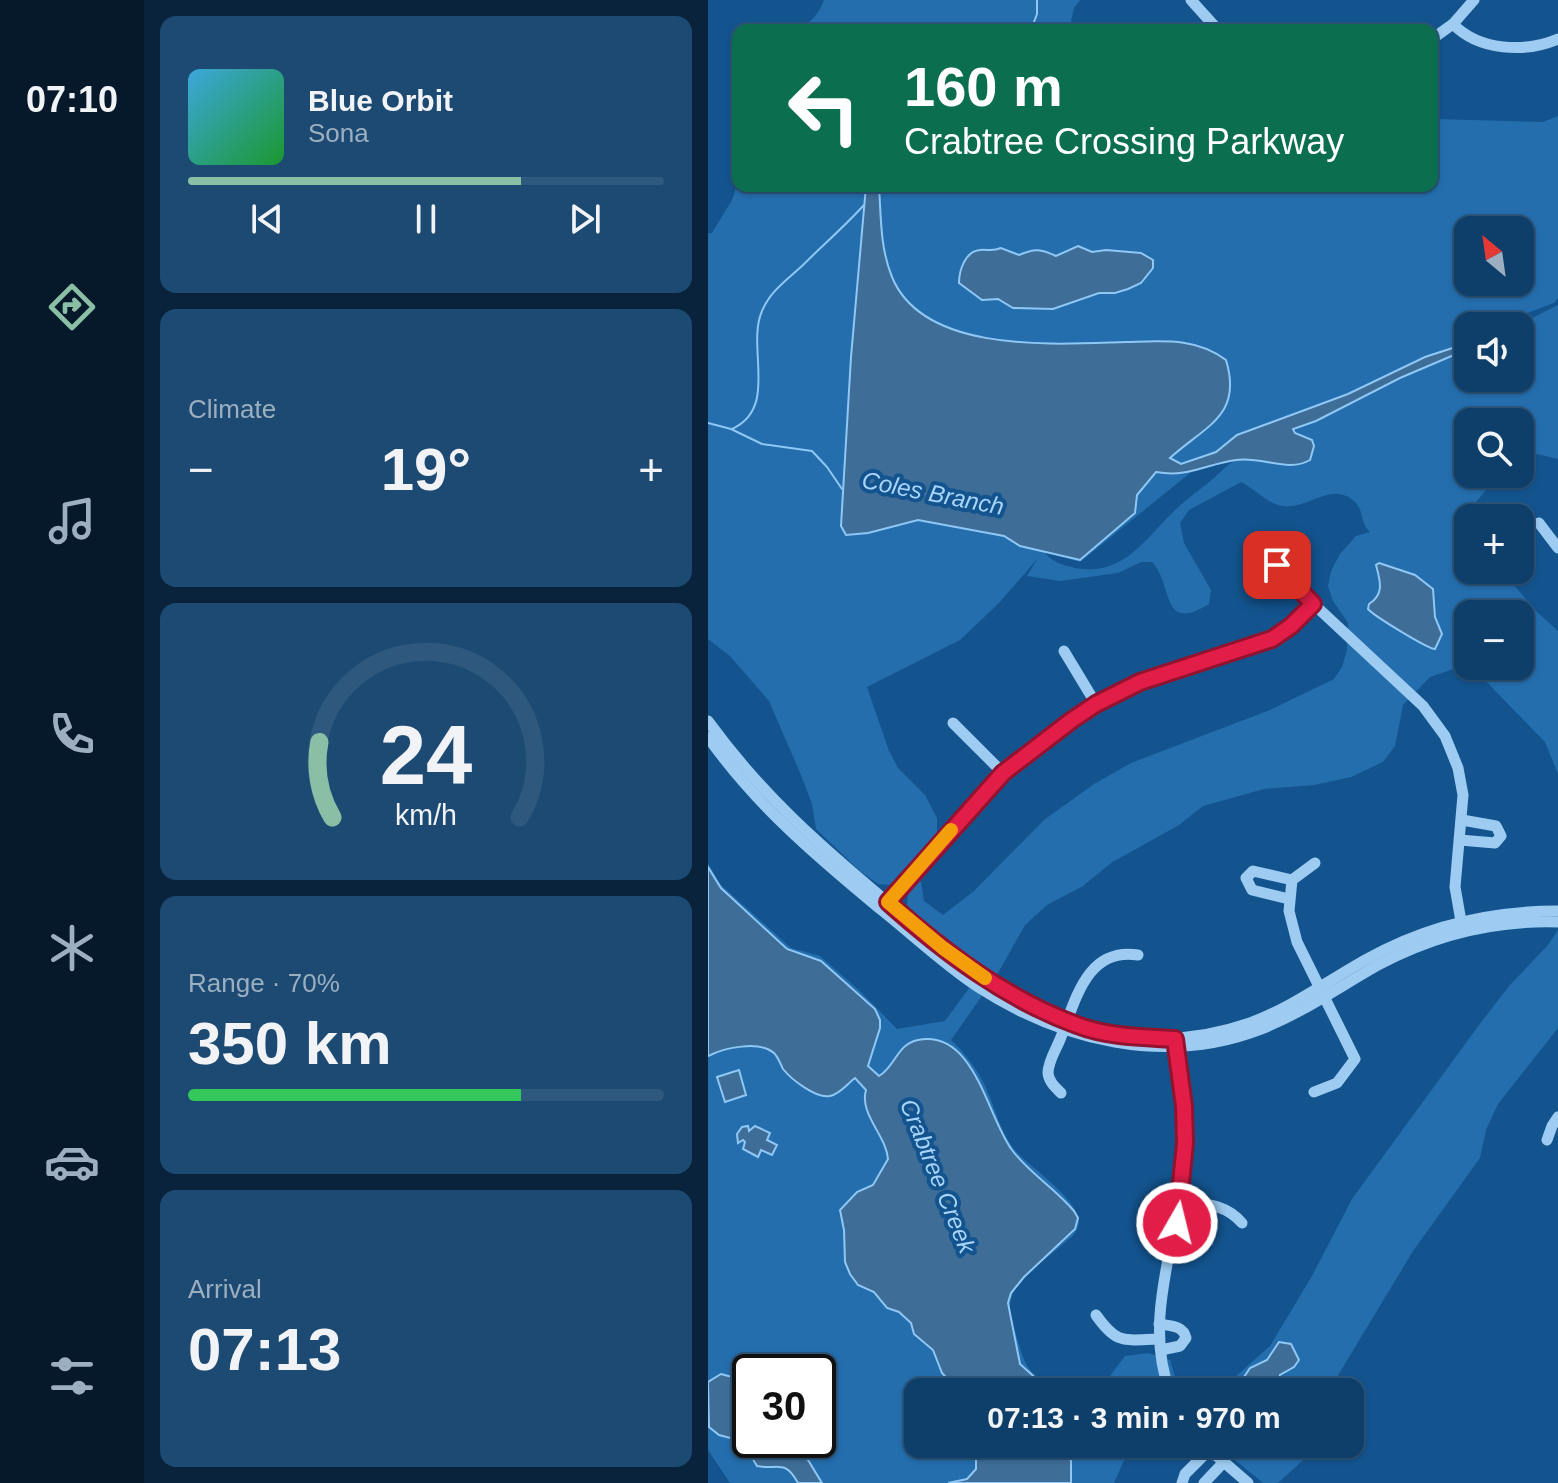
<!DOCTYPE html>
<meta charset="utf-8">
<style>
body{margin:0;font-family:Helvetica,sans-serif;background:#1c4a73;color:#f1f3f6;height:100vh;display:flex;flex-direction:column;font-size:30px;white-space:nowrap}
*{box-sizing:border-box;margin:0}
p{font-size:26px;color:#9bafc1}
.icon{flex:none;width:44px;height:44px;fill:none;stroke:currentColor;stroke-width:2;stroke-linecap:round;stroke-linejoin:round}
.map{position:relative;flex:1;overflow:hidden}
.side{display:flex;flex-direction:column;gap:16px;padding:16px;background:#08233b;width:564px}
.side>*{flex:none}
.guide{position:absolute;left:24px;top:24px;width:706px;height:168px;border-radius:16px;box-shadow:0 2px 6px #0004,0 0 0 2px #2e587e;background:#0b6e4f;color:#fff;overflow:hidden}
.needle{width:52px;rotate:331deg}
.buttons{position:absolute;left:746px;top:216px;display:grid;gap:16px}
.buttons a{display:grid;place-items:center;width:80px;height:80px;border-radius:16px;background:#0e3f6b;box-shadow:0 2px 6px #0004,0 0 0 2px #2e587e;font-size:40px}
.speed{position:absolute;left:24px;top:1354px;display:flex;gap:16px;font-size:40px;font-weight:700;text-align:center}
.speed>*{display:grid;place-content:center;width:104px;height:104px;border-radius:50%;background:#0e3f6b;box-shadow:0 2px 6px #0004,0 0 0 2px #2e587e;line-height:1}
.speed .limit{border:4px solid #111;border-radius:12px;background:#fff;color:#111}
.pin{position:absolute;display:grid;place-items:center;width:68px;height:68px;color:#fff;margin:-34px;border-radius:16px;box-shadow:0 4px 12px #0006}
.me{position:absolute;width:88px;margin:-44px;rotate:8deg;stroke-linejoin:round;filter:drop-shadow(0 0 6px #0008)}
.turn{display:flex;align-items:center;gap:28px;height:168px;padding:0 40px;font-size:36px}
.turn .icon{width:104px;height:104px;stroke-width:2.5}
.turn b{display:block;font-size:56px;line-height:68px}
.big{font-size:60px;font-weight:700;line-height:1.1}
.side .widget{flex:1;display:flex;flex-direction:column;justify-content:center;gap:12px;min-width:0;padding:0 28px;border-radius:16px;background:#1c4a73}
.side .dial{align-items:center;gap:0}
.dial svg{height:208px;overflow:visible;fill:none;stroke:#2e587e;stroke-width:7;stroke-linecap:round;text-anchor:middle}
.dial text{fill:#f1f3f6;stroke:none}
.song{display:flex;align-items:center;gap:24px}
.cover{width:96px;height:96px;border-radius:12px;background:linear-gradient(135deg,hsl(200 70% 55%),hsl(130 70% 35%))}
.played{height:8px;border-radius:4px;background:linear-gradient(90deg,#8abfa5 70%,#2e587e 70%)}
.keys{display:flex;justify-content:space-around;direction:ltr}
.heat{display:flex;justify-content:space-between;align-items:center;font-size:44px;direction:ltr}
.charge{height:12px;border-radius:6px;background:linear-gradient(90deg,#34c759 70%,#2e587e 0)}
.trip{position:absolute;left:196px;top:1378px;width:460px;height:80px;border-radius:16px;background:#0e3f6b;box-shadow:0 2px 6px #0004,0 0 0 2px #2e587e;font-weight:700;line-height:80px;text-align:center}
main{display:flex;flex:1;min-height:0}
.tab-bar{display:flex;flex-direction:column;width:144px;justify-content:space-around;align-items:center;background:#06192b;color:#9bafc1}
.tab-bar .icon{width:56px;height:56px}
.tab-bar .selected{color:#8abfa5}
.tab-bar b{font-size:36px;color:#f1f3f6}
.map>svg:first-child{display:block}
.green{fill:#246eae;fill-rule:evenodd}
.water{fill:#3e6d98;stroke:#8fc7f5;stroke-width:2}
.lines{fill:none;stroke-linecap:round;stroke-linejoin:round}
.stream{stroke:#8fc7f5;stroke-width:2}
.minor{stroke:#9dcbf1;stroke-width:11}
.route-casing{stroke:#92132f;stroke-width:20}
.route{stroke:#e11d48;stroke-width:14}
.slow{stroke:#f59e0b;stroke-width:14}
.labels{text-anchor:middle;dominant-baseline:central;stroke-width:8;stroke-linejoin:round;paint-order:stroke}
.water-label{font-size:24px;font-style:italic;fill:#a9d4f9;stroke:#13548f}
</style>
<main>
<nav class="tab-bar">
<b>07:10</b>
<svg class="icon selected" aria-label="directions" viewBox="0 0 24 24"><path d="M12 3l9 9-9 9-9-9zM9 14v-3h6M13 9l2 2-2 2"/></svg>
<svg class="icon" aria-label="music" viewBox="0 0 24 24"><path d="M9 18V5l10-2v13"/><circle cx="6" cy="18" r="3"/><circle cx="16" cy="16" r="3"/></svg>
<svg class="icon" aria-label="phone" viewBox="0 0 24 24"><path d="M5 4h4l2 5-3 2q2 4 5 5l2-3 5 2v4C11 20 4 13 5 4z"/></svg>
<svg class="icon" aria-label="climate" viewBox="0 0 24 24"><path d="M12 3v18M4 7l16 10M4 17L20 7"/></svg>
<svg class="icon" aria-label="car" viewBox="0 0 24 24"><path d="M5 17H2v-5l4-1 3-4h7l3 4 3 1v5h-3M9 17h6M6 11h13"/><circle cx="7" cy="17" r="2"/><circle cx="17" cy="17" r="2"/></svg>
<svg class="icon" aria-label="filters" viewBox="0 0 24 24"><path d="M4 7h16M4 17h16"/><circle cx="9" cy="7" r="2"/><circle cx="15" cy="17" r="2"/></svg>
</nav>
<section class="side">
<div class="widget">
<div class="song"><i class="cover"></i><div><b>Blue Orbit</b><p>Sona</p></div></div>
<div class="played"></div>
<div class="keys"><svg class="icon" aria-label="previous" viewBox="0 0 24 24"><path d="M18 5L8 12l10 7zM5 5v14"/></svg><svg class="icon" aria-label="pause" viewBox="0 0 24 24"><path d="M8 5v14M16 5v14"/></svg><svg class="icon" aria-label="next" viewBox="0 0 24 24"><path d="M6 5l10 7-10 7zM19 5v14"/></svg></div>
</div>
<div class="widget"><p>Climate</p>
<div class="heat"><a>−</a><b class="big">19°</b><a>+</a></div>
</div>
<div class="widget dial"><svg viewBox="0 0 100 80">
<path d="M14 69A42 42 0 1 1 86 69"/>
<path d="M14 69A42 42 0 0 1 9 40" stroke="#8abfa5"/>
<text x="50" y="56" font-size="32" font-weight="700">24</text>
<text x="50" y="72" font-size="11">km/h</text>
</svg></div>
<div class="widget"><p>Range · 70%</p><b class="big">350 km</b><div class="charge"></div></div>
<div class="widget"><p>Arrival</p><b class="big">07:13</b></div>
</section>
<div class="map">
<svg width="850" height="1483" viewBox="0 0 850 1483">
<rect width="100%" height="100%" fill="#13548f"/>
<!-- green -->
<g class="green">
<path d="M116 0H372L366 8 361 30H92C103 21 111 14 116 0Z"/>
<path d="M850 116V298L846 303 785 326H760V343L717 357 640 394 529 435 372 562 336 552C344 562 355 565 367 568 413 577 435 542 463 514 476 501 491 490 505 479 512 473 521 462 529 460 545 455 563 461 578 466L604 440 594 437 585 429 608 421 692 378 760 349V378H812V326H808L850 305V459L829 454 812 459V422H760V474H791L760 512 755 523 760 532V570H793L829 612 850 631V774L837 742 763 666H812V614H760V664L722 677 695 705 687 746 675 762 643 777 606 785 556 789 495 806 471 825 403 863 375 886 339 905 317 925 290 973 243 1040C255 1051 265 1064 273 1078 286 1101 290 1129 307 1150 322 1168 378 1203 370 1227 368 1235 359 1240 354 1245 337 1260 305 1280 302 1304 301 1314 305 1325 308 1334 318 1370 318 1368 347 1392H210V1444H426L420 1451 406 1483H22L0 1450V863L12 884 83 948 112 956 152 991 189 1029 237 1021 275 969 237 941 199 907 200 891 193 876 184 885 170 884 152 871 108 829 104 804 93 775 61 701 22 656 0 639V233H4L24 200 30 182V186H724V119L835 122ZM760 230H812V282H760ZM533 482C548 489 558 504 576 506 601 509 623 481 646 501 656 509 652 524 662 532L648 536 632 554 623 571 620 586 625 601 640 623 639 650 634 667 626 679 562 710 423 763 386 784 336 820 266 891 235 915 216 901 213 882 201 867 229 833V818L217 795 190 768 181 751 159 687 252 640 291 603 330 558 319 576 352 581 410 573 433 562H444C466 585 452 634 501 604L503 590 476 543 472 523 481 510ZM42 1372H110V1440H42Z"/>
<path d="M850 930V1028L790 1104 778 1130 772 1158 705 1251 620 1392H491L527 1377 562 1346 604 1276 644 1199 771 1025 801 986 840 945Z"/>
<path d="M440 1353 462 1360 468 1380 480 1392H390L417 1356Z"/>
<path d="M508 1444H606L604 1452 570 1483H555Z"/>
</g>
<!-- water -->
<g class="water">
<path d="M158 186H171C173 216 172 248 184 277 216 355 350 344 418 342 454 341 488 337 518 360 535 416 497 426 462 458L473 464 508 452 529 435 640 394 717 357 760 343V349L692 378 608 421 585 429 587 433 604 440 606 446 602 460C580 473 554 456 528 460 498 464 480 478 448 472L429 495 427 513 372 560 312 546 296 536 210 520 160 533 138 535 133 526 143 357Z"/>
<path d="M370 246 384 252 398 250 433 253 445 260V268L433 283 420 289 407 293H391L345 309 305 308 290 299 274 300 251 283C251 271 257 251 272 250 280 249 284 252 293 248L311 255C327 248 333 249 348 256Z"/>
<path d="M671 563 707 575 725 589 727 617 734 634 727 649C720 649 666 616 660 609L661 604C677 594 672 580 668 565Z"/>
<path d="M0 867 13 888 79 949 113 961 167 1009 172 1020V1028L160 1066 171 1076C187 1067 189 1044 210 1040 267 1029 279 1117 304 1150 321 1173 347 1188 366 1211L370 1218 367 1229 316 1277 303 1293 300 1303 312 1364 343 1392H243L242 1382 234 1373 225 1350 206 1334 203 1323 191 1312 179 1308 166 1292 150 1285 142 1274 137 1262 136 1230 132 1210 149 1192 165 1185 180 1159C178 1135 151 1114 158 1090L147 1078C139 1084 132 1094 122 1096 108 1099 83 1079 75 1069 72 1063 70 1057 66 1053 51 1040 16 1048 0 1056Z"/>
<path d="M31 1070 38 1095 17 1102 9 1077Z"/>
<path d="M40 1126 41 1131 47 1126 62 1133 59 1140 69 1145 64 1155 53 1150 50 1157 35 1149 37 1142 35 1140 30 1143 29 1134 34 1127Z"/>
<path d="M571 1342 583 1344 591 1360 586 1367 572 1375 569 1390 566 1392H510L528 1389 542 1368 559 1360Z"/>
<path d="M13 1374 24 1377 42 1387V1440L81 1444 100 1460 114 1483H90C77 1459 71 1470 49 1466L34 1441 11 1435 1 1427 0 1382Z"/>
<path d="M260 1444H354L363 1461V1483H240L259 1479 268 1469V1458Z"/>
</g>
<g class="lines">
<!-- stream -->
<g class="stream">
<path d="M323 30 329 14V0"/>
<path d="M169 192 175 186"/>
<path d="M0 423 23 429 54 444 104 451 119 467 134 489"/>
<path d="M24 429C71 408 38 347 54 311 62 291 80 279 95 265 115 245 137 226 156 205"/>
</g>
<!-- minor -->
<g class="minor">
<path d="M483 0 510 30"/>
<path d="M745 24C771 51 817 53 850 39"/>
<path d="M724 39 745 24 766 0"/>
<path d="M831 523 850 548"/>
<path d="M545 540 558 549 583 583 715 706 737 736 750 768 755 795 747 887 754 927"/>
<path d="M356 651 388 704"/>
<path d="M0 721C54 795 109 843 178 901 285 990 395 1074 542 1023 583 1008 621 980 659 959 718 926 782 911 850 911"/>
<path d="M245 723 295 773"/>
<path d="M0 737C47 804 108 856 171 908 204 934 235 964 270 987 354 1041 457 1066 553 1029 594 1013 631 987 670 965 726 935 786 920 850 922"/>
<path d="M752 840 787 843 793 836 788 826 754 820"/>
<path d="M581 899 544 890 538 878 545 871 584 880"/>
<path d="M176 906C245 825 316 737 414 690 462 667 516 661 564 639L583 626 605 604"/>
<path d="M606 1092 629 1083 647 1059 589 942 581 911 584 880 607 863"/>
<path d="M353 1093C347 1087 341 1082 340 1073 340 1061 349 1048 353 1037 368 999 379 947 430 955"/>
<path d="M839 1140 844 1126 850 1117"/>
<path d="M471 1201C495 1204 517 1203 534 1223"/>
<path d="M469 1223 448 1215 444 1204 450 1198 472 1196"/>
<path d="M388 1315C409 1345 416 1340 451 1339"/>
<path d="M451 1324C462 1326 475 1325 478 1338L472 1346 453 1350"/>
<path d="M462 1392C434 1319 470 1240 476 1166 480 1125 473 1084 467 1043"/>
<path d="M495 1444 540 1483"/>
<path d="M474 1483 477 1474 501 1450"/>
<path d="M496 1483 515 1463"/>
</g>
</g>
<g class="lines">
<defs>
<path id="route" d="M469 1223 477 1143 476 1106 467 1039C434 1037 400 1037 369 1025 298 999 236 952 180 902L295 773 364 720 388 704 432 682 564 639 583 626 605 604 569 565"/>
</defs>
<!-- route casing -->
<use href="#route" class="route-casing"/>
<!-- route -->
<use href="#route" class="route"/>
<!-- slow -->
<path class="slow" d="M243 830 180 902 235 948 277 978"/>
</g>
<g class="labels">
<!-- water labels -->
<g class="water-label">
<text transform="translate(225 493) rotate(11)">Coles Branch</text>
<text transform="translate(230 1176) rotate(68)">Crabtree Creek</text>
</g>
</g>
</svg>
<div class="buttons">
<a><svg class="needle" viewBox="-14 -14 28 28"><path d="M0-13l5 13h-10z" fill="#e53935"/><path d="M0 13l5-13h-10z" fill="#9bafc1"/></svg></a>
<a><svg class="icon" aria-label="sound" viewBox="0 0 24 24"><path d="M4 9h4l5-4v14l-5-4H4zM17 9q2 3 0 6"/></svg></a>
<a><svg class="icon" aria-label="search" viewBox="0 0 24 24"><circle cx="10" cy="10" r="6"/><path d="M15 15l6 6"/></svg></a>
<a>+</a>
<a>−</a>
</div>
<div class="speed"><div class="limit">30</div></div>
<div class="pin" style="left:569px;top:565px;background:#d93025"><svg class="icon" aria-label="arrive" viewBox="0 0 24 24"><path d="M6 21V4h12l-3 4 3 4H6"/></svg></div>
<svg class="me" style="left:469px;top:1223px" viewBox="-20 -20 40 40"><circle r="17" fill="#e11d48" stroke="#fff" stroke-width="3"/><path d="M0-11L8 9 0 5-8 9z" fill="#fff"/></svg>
<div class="trip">07:13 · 3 min · 970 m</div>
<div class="guide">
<div class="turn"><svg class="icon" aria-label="left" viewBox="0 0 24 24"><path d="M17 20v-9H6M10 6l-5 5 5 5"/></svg><div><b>160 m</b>Crabtree Crossing Parkway</div></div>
</div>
</div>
</main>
